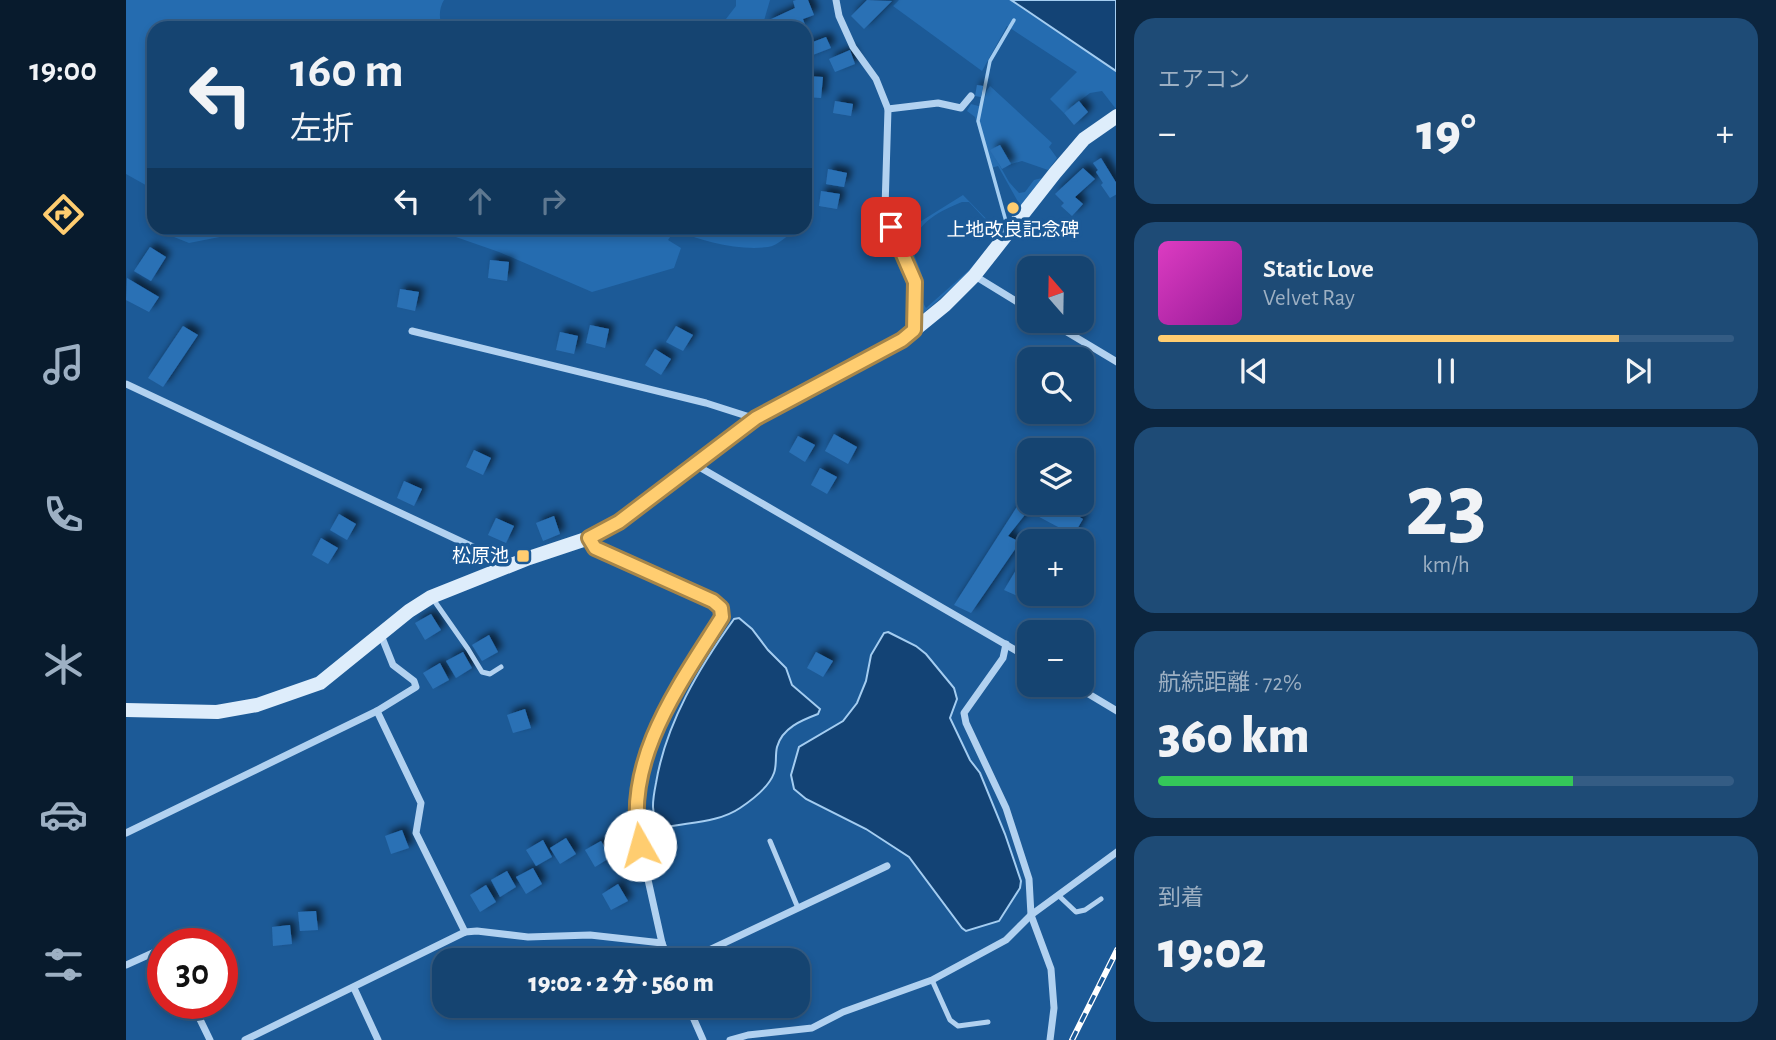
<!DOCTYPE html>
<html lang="ja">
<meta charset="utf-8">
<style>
body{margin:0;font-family:"Alegreya Sans","Noto Sans JP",sans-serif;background:#1e4b76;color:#f1f3f6;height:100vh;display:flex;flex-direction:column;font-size:26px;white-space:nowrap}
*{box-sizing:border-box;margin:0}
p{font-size:23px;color:#9db0c3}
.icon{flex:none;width:38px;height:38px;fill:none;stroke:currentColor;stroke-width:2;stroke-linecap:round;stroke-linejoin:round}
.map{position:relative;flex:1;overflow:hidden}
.details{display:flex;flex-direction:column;gap:18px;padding:18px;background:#0c253e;width:660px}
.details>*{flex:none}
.guide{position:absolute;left:21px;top:21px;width:665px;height:214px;border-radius:21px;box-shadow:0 4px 10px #0003,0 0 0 2px #345c84;background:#154471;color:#f1f3f6;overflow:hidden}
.needle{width:46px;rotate:340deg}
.buttons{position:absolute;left:891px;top:256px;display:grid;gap:14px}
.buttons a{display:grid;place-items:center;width:77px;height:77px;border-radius:14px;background:#154471;box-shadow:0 4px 10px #0003,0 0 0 2px #345c84;font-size:35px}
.speed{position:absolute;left:21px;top:928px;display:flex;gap:14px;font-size:35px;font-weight:700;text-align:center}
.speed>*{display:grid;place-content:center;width:91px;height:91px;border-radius:50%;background:#154471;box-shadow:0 4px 10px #0003,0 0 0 2px #345c84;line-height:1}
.speed .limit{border:10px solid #d22;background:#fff;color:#111}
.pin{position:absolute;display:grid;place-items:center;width:60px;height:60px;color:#fff;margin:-30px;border-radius:14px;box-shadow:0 4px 10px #0006}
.me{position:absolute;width:77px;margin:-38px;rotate:353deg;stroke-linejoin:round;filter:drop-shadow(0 0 5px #0008)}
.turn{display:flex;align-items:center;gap:24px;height:147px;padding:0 28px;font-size:32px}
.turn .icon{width:91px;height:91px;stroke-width:2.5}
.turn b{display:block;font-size:49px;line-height:60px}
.lanes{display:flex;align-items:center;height:66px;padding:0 28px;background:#0003;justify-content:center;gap:35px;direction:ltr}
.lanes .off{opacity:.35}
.big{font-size:52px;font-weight:800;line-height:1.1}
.details .widget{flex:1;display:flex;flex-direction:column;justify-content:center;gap:10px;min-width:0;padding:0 24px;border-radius:21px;background:#1e4b76}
.details .dial{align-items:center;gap:0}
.dial b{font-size:91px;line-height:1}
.song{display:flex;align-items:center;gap:21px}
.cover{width:84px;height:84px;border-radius:10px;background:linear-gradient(135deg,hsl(310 70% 55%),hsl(300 70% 35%))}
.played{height:7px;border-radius:4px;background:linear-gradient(90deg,#ffcd70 80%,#345c84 80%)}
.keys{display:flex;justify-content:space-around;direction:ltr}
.heat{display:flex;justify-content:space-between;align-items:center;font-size:38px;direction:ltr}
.charge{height:10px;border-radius:5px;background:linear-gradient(90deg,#34c759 72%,#345c84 0)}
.trip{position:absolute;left:306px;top:948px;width:378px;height:70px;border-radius:21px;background:#154471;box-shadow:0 4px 10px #0003,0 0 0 2px #345c84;font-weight:800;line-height:70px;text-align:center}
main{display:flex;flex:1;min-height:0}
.tab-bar{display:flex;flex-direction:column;width:126px;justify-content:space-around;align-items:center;background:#081b2d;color:#9db0c3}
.tab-bar .icon{width:49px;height:49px}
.tab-bar .current{color:#ffcd70}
.tab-bar b{font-size:32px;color:#f1f3f6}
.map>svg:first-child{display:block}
.green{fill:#256cb0;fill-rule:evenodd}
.water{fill:#134375;stroke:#a4cdf1;stroke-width:2}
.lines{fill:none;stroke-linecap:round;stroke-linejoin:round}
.stream{stroke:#a4cdf1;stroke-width:3.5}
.building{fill:#2c71b5;filter:url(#shadow)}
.lane{stroke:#b1d1f0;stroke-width:5}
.street{stroke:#b1d1f0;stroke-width:7}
.secondary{stroke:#deedfb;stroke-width:14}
.rail-casing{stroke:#fff;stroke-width:6}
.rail{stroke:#1c5a97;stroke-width:3.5;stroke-dasharray:10;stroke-linecap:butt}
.route-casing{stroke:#a68549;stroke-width:18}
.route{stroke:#ffcd70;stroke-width:12}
.poi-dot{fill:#ffcd70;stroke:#1c5a97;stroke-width:2.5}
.labels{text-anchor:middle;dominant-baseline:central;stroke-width:7;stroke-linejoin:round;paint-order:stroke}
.poi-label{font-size:19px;fill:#fff;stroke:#1c5a97}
</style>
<main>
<nav class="tab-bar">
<b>19:00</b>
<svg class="icon current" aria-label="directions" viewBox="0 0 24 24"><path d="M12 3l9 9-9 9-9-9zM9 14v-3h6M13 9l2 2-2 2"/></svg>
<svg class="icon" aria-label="music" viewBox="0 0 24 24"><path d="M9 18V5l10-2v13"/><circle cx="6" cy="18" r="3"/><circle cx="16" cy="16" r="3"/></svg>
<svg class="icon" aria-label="phone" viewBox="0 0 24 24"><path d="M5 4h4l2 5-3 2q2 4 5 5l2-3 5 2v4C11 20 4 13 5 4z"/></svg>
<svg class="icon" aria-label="climate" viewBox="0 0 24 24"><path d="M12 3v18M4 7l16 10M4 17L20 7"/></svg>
<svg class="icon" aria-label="car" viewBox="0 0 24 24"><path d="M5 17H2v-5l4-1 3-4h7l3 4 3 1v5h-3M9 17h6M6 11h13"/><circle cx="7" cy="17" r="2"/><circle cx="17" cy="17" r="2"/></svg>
<svg class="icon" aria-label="filters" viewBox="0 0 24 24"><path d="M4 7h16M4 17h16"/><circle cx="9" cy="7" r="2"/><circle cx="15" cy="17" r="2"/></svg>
</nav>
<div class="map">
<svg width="991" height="1040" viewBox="0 0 991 1040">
<defs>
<filter id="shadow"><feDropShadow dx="5" dy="-5" stdDeviation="3.5" flood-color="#0009"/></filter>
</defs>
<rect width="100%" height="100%" fill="#1c5a97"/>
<!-- green -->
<g class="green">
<path d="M0 0H318C313 8 312 20 318 28H28V228H122L119 232 63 243 23 227 28 204 25 188 0 174Z"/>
<path d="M610 0H644L637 24 638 28H593L610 6Z"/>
<path d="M773 0H885L990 71V109L976 91 964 93 938 113 924 99 951 72 881 26 856 71 767 6Z"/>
<path d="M864 86 926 143 923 147 931 158 922 170 896 161 885 164 874 145 865 150 883 182 893 193 899 192 908 180 916 178 896 209 872 166 865 168 849 117 841 111 845 104 856 107 861 90Z"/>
<path d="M837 195 876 235C851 263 826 290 797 313L793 312 791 272 773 235ZM836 202H843L874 235 842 271 800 308C793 299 799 286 796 276 794 266 788 259 788 249 786 224 816 210 836 202Z"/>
<path d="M304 228H664L670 230C662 235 651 246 642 247 613 251 575 241 549 230L542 240 555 248 548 268 466 292 373 252Z"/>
</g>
<!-- water -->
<g class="water">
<path d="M885 0H990V71L897 8Z"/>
<path d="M613 618 626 629 642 650 660 668 666 685 694 709 692 714C676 720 656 728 651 747 649 755 651 765 648 773 643 787 626 800 614 808 592 823 562 822 536 828 523 817 527 798 530 783 540 723 573 668 608 619Z"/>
<path d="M762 632 790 646 800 654 828 688 831 699 824 718 844 760 854 773 879 834 895 881 894 888 873 921 840 931 836 928 783 857 740 829 680 799 668 789 665 775 673 747 717 721 731 703 740 681 745 655 758 633Z"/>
</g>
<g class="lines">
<!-- stream -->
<path class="stream" d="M881 225 852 121 864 61 888 20"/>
</g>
<!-- building -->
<g class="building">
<path d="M670 0H682L688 15 677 19 679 25 672 28H644L641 21 669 8 667 1Z"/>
<path d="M741 0 766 1 738 29 725 16Z"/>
<path d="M700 37 705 48 679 58V45Z"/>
<path d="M724 50 729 64 709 72 703 59Z"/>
<path d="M679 76 697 77 695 98 679 97Z"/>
<path d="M851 85 857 86 855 97 849 96Z"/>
<path d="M709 101 727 104 725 116 707 113Z"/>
<path d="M953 101 962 112 948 125 938 113Z"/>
<path d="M874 145 885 164 876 169 864 150Z"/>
<path d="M975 158 991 184V194L984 198 975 185 977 183 970 172 972 170 967 163Z"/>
<path d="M957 168 969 179 949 197 957 204 946 216 935 206 938 203 929 194Z"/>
<path d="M702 169 721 173 718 187 700 184Z"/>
<path d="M695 191 714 194 711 209 693 206Z"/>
<path d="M24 247 40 257 25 281 8 271Z"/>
<path d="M364 260 383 262 381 281 362 278Z"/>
<path d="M1 278 33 297 23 312 0 300Z"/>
<path d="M274 289 293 292 289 311 271 307Z"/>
<path d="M464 325 483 329 479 348 460 343Z"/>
<path d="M57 326 72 335 37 387 22 378Z"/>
<path d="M550 326 567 335 557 351 540 342Z"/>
<path d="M434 332 452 336 448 354 430 350Z"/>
<path d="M529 349 545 359 535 375 519 365Z"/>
<path d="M708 434 731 447 722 464 699 451Z"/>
<path d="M672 436 689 445 679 462 663 452Z"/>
<path d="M348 450 365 458 357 475 340 467Z"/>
<path d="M694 468 711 477 701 494 685 485Z"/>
<path d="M278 481 296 489 288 506 271 498Z"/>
<path d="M903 488V502H929L957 519 944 541H925L934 528 902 511 882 536 894 542 845 613 828 605Z"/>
<path d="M213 514 230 524 221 540 204 530Z"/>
<path d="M428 516 434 534 417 541 410 523Z"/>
<path d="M370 518 388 526 380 543 362 535Z"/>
<path d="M195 538 212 548 202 564 186 555Z"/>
<path d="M893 565 903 571V586L896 598 878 590Z"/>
<path d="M305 614 315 630 299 640 289 623Z"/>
<path d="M363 635 372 652 356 661 346 645Z"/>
<path d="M337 652 346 668 330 678 320 661Z"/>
<path d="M690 652 707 661 697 677 681 668Z"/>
<path d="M314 663 323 680 307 689 297 673Z"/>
<path d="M399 709 405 728 387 733 381 715Z"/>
<path d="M276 830 283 848 265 854 259 836Z"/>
<path d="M440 838 450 854 434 864 424 848Z"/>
<path d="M417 840 426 857 410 866 400 850Z"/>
<path d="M475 841 485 857 469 867 459 850Z"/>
<path d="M407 868 416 884 400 894 390 877Z"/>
<path d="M381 871 390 887 374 897 365 880Z"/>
<path d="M492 884 502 901 485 910 476 894Z"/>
<path d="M360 885 370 902 354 912 344 895Z"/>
<path d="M190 911 192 930 174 931 172 912Z"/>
<path d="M164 925 166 944 147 946 146 927Z"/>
</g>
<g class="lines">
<!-- lane -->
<g class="lane">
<path d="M307 599 342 649 356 672 364 674 375 667"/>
<path d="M644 841 672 908"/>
<path d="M932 895 950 912 959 910 975 899"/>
<path d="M806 980 824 1020 832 1026 862 1022"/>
</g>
<!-- street -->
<g class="street">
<path d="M710 0 713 16 727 47 750 79 762 109 759 208 789 282 788 329"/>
<path d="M762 109 812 103 835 108 845 96"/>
<path d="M849 276 903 309"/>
<path d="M921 320 991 362"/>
<path d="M286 331 580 403 627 418"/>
<path d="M0 384 364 555 374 569"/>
<path d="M568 464 903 658"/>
<path d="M463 538 469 548 587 601 595 608 596 617C577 647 553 678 538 710 522 744 513 783 509 821L536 943 543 961"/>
<path d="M880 644 877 658 838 713 840 723 880 808 903 879 905 915 925 969 928 1008 924 1040"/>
<path d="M946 684 991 711"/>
<path d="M251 711 295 803 290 833 339 932"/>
<path d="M0 833 251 711 290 687 288 681 267 665 255 635"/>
<path d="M560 961 761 866"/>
<path d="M0 965 31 951H37"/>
<path d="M228 988 252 1040"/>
<path d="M66 1003 84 1040"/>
<path d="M562 1006 577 1040"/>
<path d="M119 1040 339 932 351 931 402 937 464 935 536 943"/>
<path d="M604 1040 622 1035 686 1028 717 1012 806 980 880 940 905 915 991 852"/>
</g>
<!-- secondary -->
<path class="secondary" d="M0 710 91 712 131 705 194 683 283 611 305 597 403 558 463 538 493 522 630 418 776 340 819 305 848 276 929 173 958 139 991 116"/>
<defs>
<path id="rail" d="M946 1040 991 950"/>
</defs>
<!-- rail casing -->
<use href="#rail" class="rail-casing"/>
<!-- rail -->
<use href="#rail" class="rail"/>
</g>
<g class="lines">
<defs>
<path id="route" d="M514 845C496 761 554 684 596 617L595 608 587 601 469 548 463 538 493 522 630 418 776 340 788 330 789 282 765 227"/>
</defs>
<!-- route casing -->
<use href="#route" class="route-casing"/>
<!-- route -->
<use href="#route" class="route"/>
</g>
<!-- markers -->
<g class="poi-dot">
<circle cx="887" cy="208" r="7"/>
<rect x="390" y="549" width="14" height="14" rx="3.5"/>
</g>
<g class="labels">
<!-- poi labels -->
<g class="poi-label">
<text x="887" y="230">上地改良記念碑</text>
<text x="383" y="556" text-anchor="end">松原池</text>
</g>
</g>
</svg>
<div class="buttons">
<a><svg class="needle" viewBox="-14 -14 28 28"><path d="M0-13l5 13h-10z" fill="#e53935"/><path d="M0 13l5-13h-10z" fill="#9db0c3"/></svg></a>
<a><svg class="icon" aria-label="search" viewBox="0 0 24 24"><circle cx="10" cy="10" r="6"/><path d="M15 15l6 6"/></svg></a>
<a><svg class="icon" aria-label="layers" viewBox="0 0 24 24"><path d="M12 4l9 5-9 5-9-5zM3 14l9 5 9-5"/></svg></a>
<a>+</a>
<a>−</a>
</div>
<div class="speed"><div class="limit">30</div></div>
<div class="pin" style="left:765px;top:227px;background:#d93025"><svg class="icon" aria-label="arrive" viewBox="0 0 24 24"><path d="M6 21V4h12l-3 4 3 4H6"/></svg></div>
<svg class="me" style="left:514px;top:845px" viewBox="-20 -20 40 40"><circle r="19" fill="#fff"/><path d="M0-13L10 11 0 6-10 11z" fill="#ffcd70"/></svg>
<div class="trip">19:02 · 2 分 · 560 m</div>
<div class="guide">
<div class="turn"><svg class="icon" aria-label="left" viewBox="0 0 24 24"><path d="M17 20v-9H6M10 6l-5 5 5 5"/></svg><div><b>160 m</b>左折</div></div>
<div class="lanes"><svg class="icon" aria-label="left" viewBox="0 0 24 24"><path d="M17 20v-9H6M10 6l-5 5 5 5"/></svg><svg class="icon off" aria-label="ahead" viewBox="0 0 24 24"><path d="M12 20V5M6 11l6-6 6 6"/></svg><svg class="icon off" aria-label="right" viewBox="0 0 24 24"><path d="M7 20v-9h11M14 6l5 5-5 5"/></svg></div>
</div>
</div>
<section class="details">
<div class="widget"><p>エアコン</p>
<div class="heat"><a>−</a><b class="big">19°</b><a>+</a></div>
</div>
<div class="widget">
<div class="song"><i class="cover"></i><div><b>Static Love</b><p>Velvet Ray</p></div></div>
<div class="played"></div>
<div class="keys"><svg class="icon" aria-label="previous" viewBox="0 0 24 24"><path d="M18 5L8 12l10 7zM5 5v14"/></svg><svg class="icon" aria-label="pause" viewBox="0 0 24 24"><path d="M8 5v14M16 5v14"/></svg><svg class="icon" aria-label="next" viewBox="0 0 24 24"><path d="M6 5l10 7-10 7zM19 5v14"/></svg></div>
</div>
<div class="widget dial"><b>23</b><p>km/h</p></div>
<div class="widget"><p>航続距離 · 72%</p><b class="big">360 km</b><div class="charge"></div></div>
<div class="widget"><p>到着</p><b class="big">19:02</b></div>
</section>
</main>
